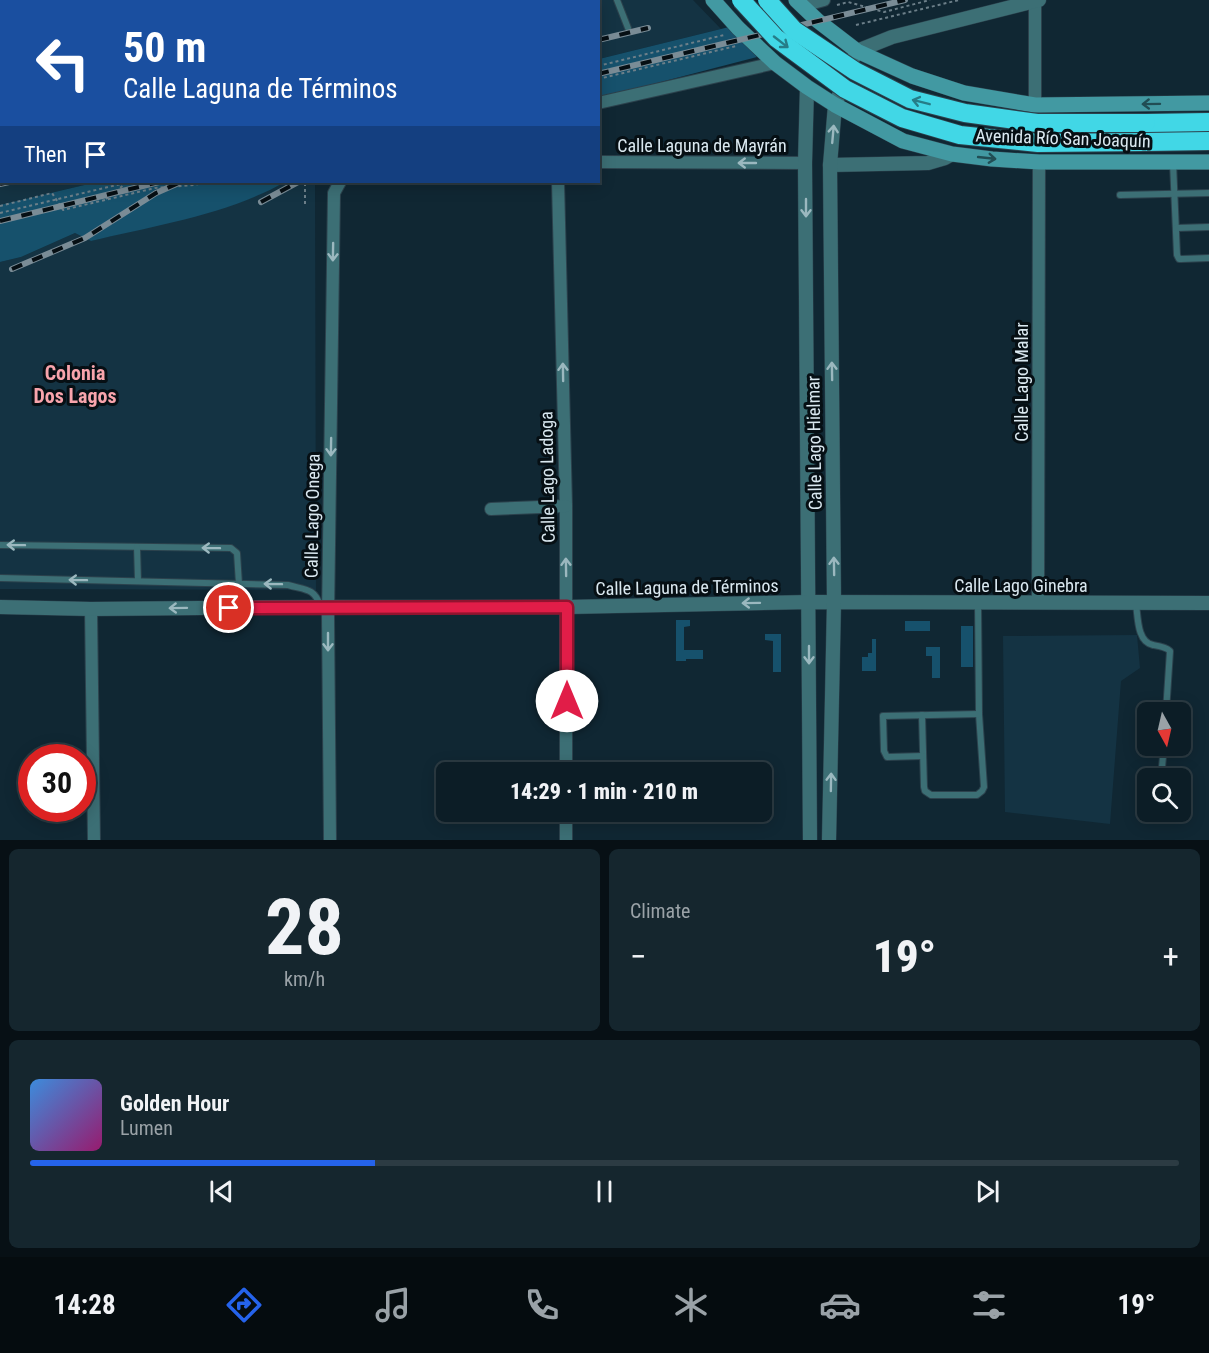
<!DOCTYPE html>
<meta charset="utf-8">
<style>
body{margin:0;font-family:"Roboto Condensed",sans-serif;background:#15262e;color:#f1f3f6;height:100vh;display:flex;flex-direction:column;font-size:22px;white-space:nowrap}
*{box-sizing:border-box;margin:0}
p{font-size:20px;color:#9aa2a7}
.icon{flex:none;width:33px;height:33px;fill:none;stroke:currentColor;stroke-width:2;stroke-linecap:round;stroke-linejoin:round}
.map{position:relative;height:840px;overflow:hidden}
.side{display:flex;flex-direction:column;gap:9px;padding:9px;background:#071015;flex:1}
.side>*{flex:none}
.guide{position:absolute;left:0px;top:0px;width:600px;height:183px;box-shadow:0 3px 15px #0003,0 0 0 2px #2c3b43;background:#1a4fa0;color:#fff;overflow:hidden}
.needle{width:39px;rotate:172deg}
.controls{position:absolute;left:1137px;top:702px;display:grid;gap:12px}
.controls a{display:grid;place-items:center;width:54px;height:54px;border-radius:9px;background:#0c1d26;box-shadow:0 3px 15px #0003,0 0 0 2px #2c3b43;font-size:30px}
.speed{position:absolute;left:18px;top:744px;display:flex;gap:12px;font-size:30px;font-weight:700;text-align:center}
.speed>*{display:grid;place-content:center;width:78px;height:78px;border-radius:50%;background:#0c1d26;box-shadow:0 3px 15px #0003,0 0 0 2px #2c3b43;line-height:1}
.speed .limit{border:9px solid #d22;background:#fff;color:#111}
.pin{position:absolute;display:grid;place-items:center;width:51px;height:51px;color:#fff;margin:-26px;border:3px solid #fff;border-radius:50%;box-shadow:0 2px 6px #0007}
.me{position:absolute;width:66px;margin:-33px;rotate:0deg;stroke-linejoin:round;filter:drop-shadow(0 0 4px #0008)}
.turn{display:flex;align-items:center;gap:21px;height:126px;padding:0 24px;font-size:27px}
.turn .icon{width:78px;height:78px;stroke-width:2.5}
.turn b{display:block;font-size:42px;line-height:51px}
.then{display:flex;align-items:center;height:57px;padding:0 24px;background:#0003;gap:12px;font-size:22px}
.big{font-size:45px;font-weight:800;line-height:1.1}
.side .card{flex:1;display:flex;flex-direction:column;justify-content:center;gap:9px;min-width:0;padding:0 21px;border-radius:9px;background:#15262e}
.side .dial{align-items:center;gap:0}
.dial b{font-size:78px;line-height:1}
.song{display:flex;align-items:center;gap:18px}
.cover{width:72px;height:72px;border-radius:9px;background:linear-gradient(135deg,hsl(210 70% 55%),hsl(320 70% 35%))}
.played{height:6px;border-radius:3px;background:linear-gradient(90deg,#2563eb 30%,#2c3b43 30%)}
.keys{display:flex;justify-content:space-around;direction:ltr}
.heat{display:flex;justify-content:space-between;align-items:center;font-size:33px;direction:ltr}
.side .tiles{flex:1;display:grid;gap:9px;grid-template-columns:1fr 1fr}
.card:last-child{grid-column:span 2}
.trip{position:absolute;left:436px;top:762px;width:336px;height:60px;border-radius:9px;background:#0c1d26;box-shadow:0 3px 15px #0003,0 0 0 2px #2c3b43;font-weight:800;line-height:60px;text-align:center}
.menu{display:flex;height:96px;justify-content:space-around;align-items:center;background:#050c0f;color:#9aa2a7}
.menu .icon{width:42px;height:42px}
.menu .current{color:#2563eb}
.menu b{font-size:27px;color:#f1f3f6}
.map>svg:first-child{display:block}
.built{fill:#143343}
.green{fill:#16516c}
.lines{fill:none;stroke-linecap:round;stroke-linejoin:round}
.service-casing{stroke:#2c424d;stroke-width:8}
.minor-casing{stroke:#2c424d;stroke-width:14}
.tertiary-casing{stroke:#2c424d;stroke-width:15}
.secondary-casing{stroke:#2c424d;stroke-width:16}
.motorway-casing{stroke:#2c424d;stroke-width:20}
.path{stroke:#6c7f89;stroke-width:2;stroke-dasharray:3 3;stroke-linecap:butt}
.service{stroke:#3c6f75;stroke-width:6}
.minor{stroke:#3c6f75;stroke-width:12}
.tertiary{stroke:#3c6f75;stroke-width:14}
.secondary{stroke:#4299a2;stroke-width:15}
.motorway{stroke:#41d7e6;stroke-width:18}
.rail-casing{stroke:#7a8c96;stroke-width:6}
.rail{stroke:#060f14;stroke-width:4;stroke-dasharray:11;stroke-linecap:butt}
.motorway-bridge-casing{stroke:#2c424d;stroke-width:20;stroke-linecap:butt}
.motorway-bridge{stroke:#41d7e6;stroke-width:18}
.oneway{stroke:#267d88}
.oneway2{stroke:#214d54}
.oneway3{stroke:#9bb8bf}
.route-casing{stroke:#92132f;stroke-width:15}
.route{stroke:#e11d48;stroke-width:10}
.labels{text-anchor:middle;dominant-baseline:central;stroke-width:6;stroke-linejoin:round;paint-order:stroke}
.street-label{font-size:18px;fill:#dae8f0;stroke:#060f14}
.neighbourhood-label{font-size:20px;font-weight:bold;fill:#f8a4ac;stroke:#060f14}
</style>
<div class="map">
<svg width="1209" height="840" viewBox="0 0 1209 840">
<rect width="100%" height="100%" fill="#102733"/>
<!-- built -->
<g class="built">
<path d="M0 0H693L721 29 599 59 598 2H2V182H97L0 205Z"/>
<path d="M285 182H315L316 590 0 589V262L21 257 75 233 91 241 222 208 251 198Z"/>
<path d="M1137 635 1140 668 1121 681 1110 824 1005 812 1003 636Z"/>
</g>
<!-- green -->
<g class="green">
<path d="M729 27 757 57 599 98V59Z"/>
<path d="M97 182H285C229 214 154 226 91 241L75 233 21 257 0 262V205Z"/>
<path d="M676 620H690V626L684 627V650H703V659H686V661H676Z"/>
<rect x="905" y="621" width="25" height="10"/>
<rect x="961" y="626" width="12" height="41"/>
<path d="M765 634H781V672H773V641L765 640Z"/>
<path d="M872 639H876V671H862V657H868V653H872Z"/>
<path d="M926 647H940V678H932V656H926Z"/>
</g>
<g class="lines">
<defs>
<g id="service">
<path d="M617 0 628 28"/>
<path d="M1173 163 1177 255 1179 259H1181L1209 258"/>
<path d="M1120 195 1209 193"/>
<path d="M1176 228 1209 227"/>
<path d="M0 545 231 548 237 553 239 584"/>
<path d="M137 547 138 581"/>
<path d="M0 578 288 585C305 590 315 588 320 606"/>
<path d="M1136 604C1138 617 1137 642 1153 645 1159 646 1166 647 1170 651L1166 712"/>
<path d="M922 715 924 787 925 791 931 795H977L982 791 984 787 979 714 978 603"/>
<path d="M923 756 887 757 884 751 883 716 979 714"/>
<path d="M1161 778 1164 746"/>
</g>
<g id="minor">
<path d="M802 6 824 0"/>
<path d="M598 103 775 63"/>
<path d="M1035 105V1"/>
<path d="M598 162 805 163"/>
<path d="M558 182 566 506V772"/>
<path d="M491 509 566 506"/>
<path d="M1038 603 1039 162"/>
<path d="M91 609 94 840"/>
<path d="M330 840 328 616 334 193 340 182"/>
<path d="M566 840V812"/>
</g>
<g id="tertiary">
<path d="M854 57 857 51 892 37 1039 0"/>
<path d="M807 87 805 163 810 840"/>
<path d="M830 165 928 163 945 158 952 154"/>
<path d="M0 607 91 609 321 607H567L809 602 1209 603"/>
<path d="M829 840 834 602 830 165 835 105 838 97"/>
</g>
<g id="secondary">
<path d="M713 0 738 28 775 63 807 87 835 105 903 141 952 154 992 159 1039 162H1209"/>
<path d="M796 0 818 21 857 51 912 76 964 93 1035 105 1209 103"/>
</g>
<g id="motorway">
<path d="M1146 123 1209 122"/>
<path d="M1145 142 1209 141"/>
</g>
</defs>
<!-- service casing -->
<use href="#service" class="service-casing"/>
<!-- minor casing -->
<use href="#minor" class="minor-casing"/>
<!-- tertiary casing -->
<use href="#tertiary" class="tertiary-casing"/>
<!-- secondary casing -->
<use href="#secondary" class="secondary-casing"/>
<!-- motorway casing -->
<use href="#motorway" class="motorway-casing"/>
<!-- path -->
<g class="path">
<path d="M837 5 848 2 884 12 930 0"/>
<path d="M856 25 959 0"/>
<path d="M598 66 724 35"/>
<path d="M598 79 736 46"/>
<path d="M106 199 125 184"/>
<path d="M305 204V182"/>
<path d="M0 206 52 193 63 210 155 188 194 185 207 182"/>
<path d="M0 213 129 182"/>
</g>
<!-- service -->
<use href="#service" class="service"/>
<!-- minor -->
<use href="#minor" class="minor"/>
<!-- tertiary -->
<use href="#tertiary" class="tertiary"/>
<!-- secondary -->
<use href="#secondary" class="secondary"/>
<!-- motorway -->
<use href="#motorway" class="motorway"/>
<defs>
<g id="rail">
<path d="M598 40 648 28"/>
<path d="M598 74 905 0"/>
<path d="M0 184 9 182"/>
<path d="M261 202 298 182"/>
<path d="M0 221 159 182"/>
<path d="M12 269 85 238 156 193 181 182"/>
</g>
</defs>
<!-- rail casing -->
<use href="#rail" class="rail-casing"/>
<!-- rail -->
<use href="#rail" class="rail"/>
<defs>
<g id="motorway-bridge">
<path d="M741 0 776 38 845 89 902 118 960 135 1038 143 1145 142"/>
<path d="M767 0 794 30 855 71 910 99 965 113 1037 123H1146"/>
</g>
</defs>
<!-- motorway-bridge casing -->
<use href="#motorway-bridge" class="motorway-bridge-casing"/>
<!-- motorway-bridge -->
<use href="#motorway-bridge" class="motorway-bridge"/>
</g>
<!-- one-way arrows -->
<defs><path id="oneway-shaft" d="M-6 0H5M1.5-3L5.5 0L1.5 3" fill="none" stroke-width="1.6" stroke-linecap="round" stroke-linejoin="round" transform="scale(1.5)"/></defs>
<g class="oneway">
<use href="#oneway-shaft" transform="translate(781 42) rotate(38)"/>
<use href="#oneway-shaft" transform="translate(921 102) rotate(-166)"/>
</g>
<g class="oneway2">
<use href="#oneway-shaft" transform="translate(1151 104) rotate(179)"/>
<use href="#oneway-shaft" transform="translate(987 158) rotate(6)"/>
</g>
<g class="oneway3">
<use href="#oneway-shaft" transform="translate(833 134) rotate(-85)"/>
<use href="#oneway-shaft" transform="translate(747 163) rotate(-180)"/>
<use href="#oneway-shaft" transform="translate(806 208) rotate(90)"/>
<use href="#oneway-shaft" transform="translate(333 252) rotate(91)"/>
<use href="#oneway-shaft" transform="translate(832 371) rotate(-91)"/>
<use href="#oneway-shaft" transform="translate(563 372) rotate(-91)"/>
<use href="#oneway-shaft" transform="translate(331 447) rotate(91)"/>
<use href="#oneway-shaft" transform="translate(16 545) rotate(-179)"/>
<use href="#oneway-shaft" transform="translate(211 548) rotate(-179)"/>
<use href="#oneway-shaft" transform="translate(834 566) rotate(-91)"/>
<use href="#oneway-shaft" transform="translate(566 567) rotate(-91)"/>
<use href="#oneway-shaft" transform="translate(78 580) rotate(-179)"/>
<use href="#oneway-shaft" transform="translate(273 584) rotate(-179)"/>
<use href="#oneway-shaft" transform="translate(751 603) rotate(179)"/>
<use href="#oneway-shaft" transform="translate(178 608) rotate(179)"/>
<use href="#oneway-shaft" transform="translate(328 642) rotate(90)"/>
<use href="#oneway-shaft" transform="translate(809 655) rotate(90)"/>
<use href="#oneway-shaft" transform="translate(831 782) rotate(-89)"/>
</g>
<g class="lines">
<defs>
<path id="route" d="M229 608 567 607V701"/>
</defs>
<!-- route casing -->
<use href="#route" class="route-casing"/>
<!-- route -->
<use href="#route" class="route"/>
</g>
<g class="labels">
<!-- street labels -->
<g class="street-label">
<text transform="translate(1063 138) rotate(2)">Avenida Río San Joaquín</text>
<text x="702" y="145">Calle Laguna de Mayrán</text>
<text transform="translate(1021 382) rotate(-90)">Calle Lago Malar</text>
<text transform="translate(814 443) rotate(-91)">Calle Lago Hielmar</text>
<text transform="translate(547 477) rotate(-91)">Calle Lago Ladoga</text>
<text transform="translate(312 516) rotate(-89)">Calle Lago Onega</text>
<text x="1021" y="585">Calle Lago Ginebra</text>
<text transform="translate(687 587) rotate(-1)">Calle Laguna de Términos</text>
</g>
<!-- neighbourhood labels -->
<g class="neighbourhood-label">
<text x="75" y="373">Colonia<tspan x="75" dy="23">Dos Lagos</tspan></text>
</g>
</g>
</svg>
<div class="controls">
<a><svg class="needle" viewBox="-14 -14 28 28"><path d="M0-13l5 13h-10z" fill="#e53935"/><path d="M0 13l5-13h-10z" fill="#9aa2a7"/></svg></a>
<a><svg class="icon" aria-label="search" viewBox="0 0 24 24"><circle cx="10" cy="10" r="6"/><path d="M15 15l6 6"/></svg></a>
</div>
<div class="speed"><div class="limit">30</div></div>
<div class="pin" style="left:229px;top:608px;background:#d93025"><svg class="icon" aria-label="arrive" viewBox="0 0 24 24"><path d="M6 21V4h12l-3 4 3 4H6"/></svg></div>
<svg class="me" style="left:567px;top:701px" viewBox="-20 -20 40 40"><circle r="19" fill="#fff"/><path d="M0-13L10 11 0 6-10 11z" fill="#e11d48"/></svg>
<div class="trip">14:29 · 1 min · 210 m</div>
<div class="guide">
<div class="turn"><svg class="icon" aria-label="left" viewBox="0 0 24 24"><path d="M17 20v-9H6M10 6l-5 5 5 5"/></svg><div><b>50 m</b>Calle Laguna de Términos</div></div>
<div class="then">Then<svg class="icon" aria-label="arrive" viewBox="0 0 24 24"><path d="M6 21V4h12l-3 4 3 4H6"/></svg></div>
</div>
</div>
<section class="side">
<div class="tiles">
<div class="card dial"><b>28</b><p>km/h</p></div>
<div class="card"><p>Climate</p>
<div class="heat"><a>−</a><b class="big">19°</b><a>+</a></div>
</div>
<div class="card">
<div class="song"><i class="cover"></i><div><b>Golden Hour</b><p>Lumen</p></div></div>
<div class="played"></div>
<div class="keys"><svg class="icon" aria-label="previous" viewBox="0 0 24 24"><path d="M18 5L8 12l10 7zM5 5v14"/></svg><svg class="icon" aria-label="pause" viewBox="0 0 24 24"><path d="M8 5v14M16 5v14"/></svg><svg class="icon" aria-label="next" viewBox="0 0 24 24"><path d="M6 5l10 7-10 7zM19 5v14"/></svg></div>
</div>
</div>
</section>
<nav class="menu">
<b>14:28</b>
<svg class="icon current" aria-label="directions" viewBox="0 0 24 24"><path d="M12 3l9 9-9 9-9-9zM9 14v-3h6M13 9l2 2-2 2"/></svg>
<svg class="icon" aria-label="music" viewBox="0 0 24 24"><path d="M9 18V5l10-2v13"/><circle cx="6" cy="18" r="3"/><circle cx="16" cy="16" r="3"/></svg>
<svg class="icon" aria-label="phone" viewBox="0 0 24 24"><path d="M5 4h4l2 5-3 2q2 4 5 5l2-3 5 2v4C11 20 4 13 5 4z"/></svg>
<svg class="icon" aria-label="climate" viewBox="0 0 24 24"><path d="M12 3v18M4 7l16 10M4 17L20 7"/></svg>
<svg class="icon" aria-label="car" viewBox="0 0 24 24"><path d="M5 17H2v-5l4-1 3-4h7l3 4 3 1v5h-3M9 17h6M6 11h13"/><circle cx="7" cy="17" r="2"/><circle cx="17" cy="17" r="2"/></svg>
<svg class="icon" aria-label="filters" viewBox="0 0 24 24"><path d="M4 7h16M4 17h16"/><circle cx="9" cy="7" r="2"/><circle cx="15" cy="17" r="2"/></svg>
<b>19°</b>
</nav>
